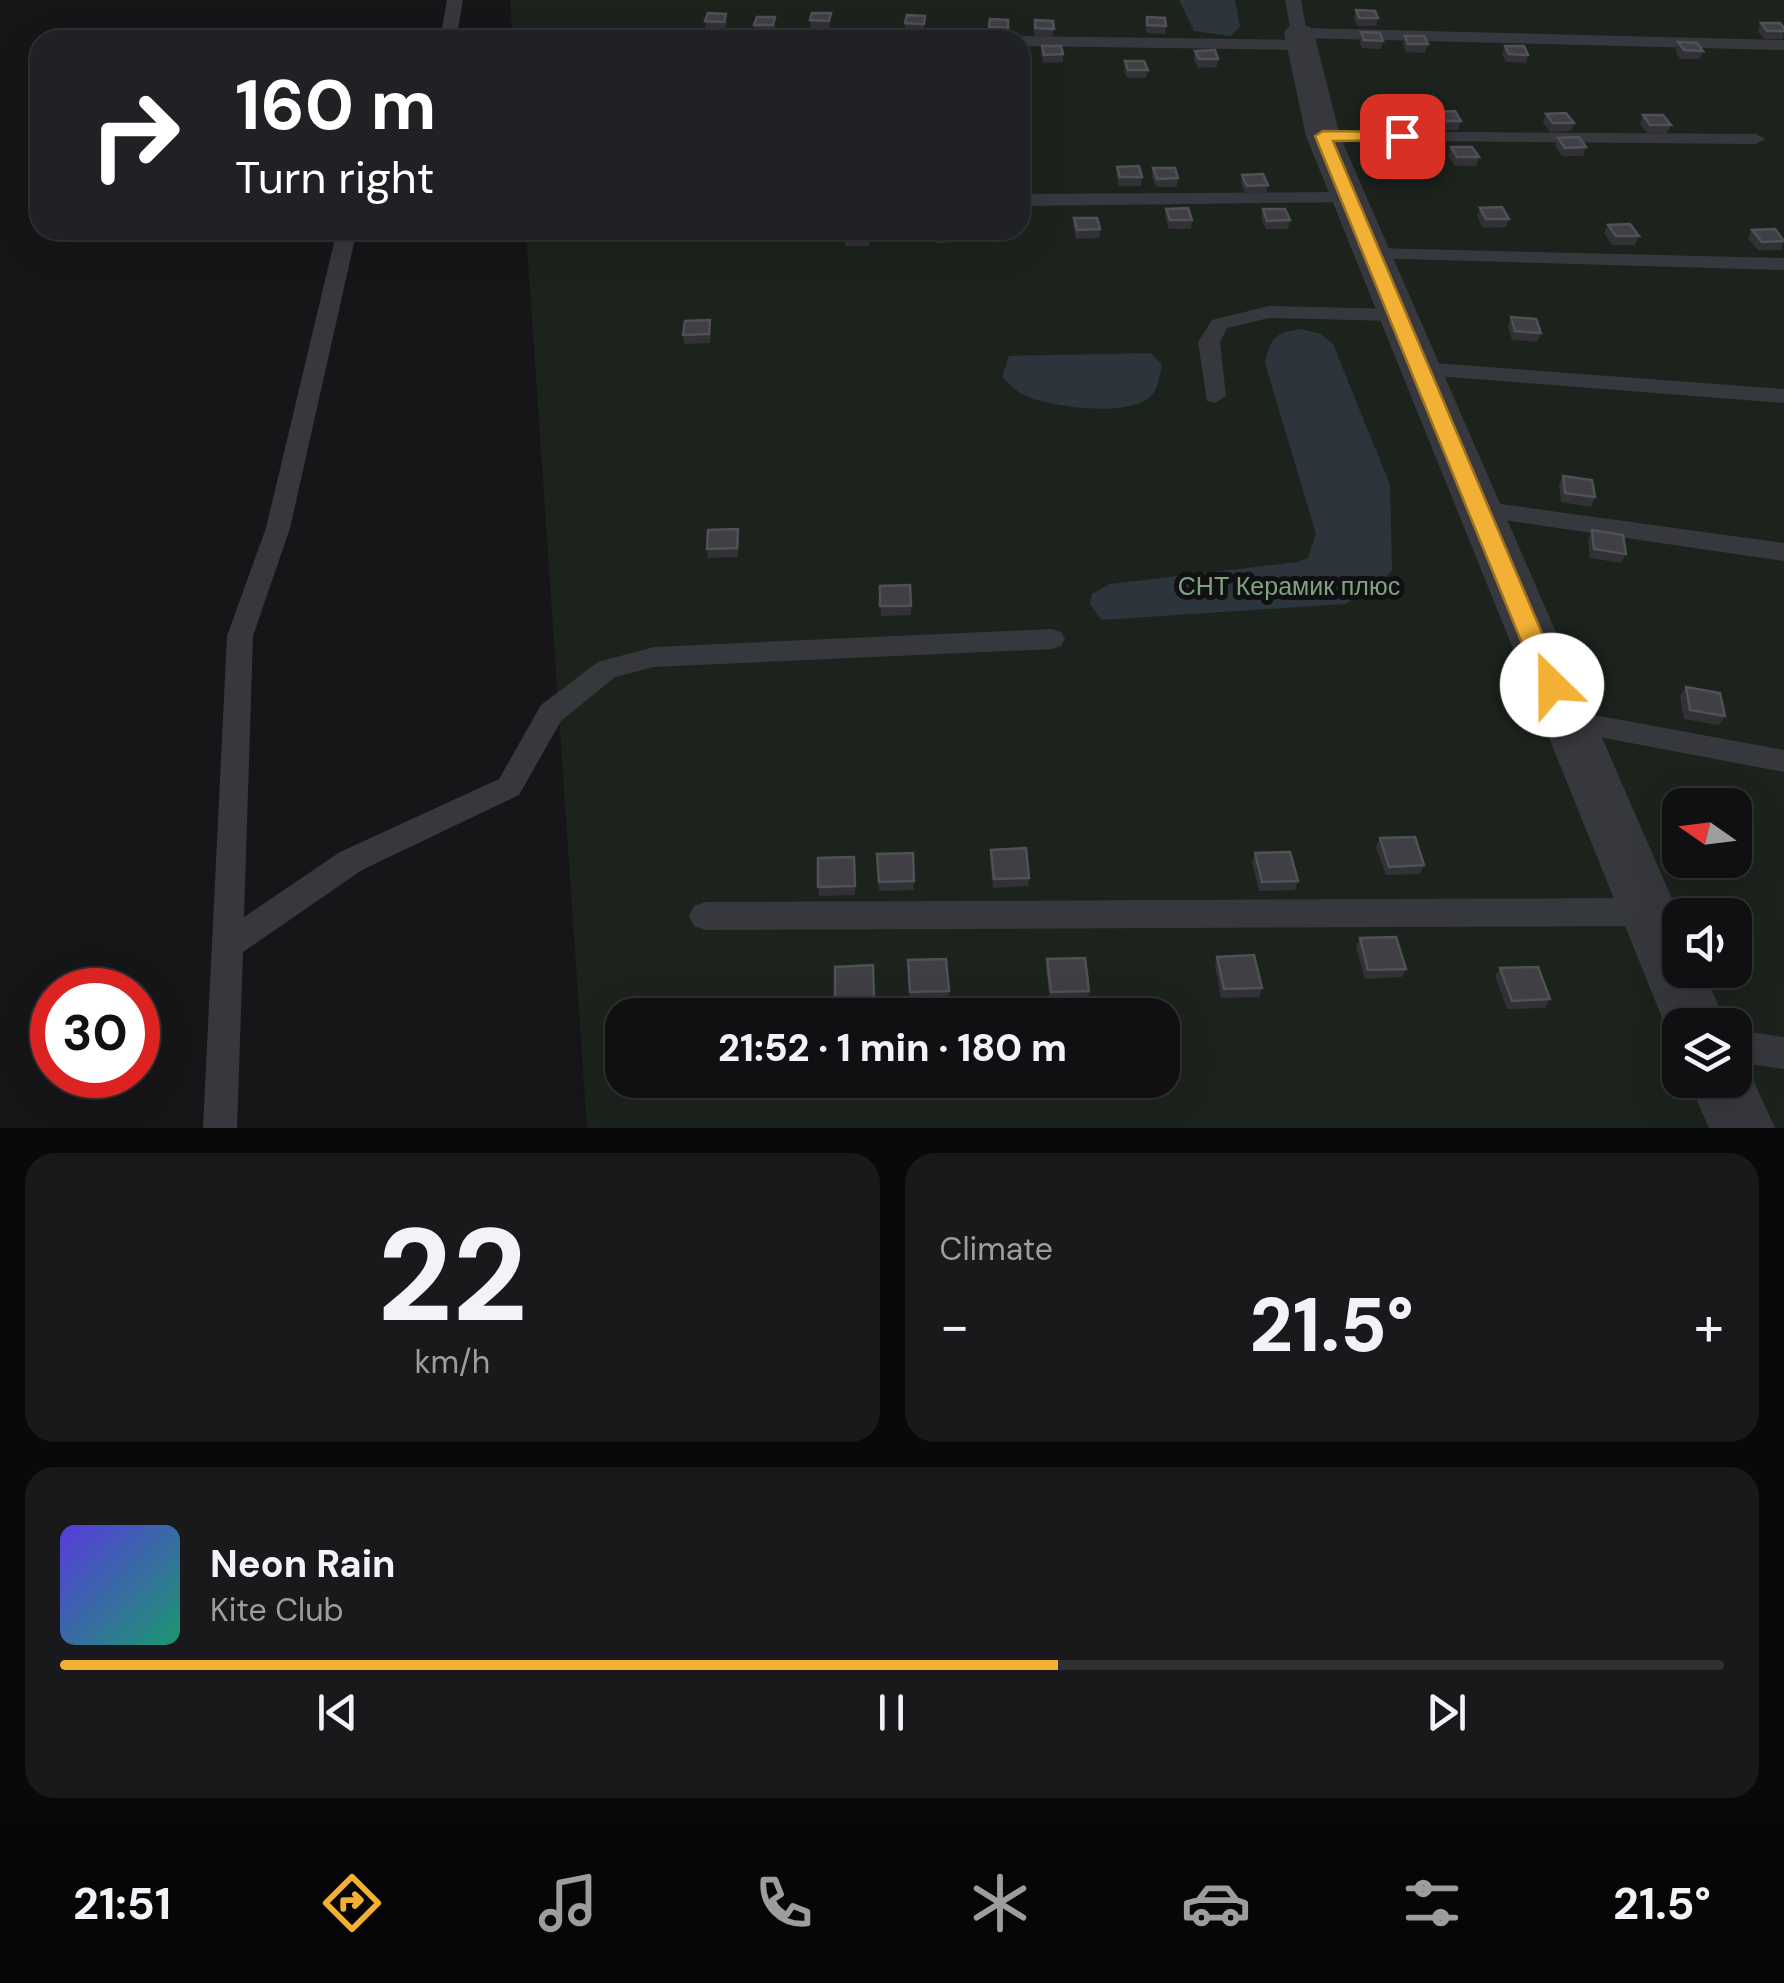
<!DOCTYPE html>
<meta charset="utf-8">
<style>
body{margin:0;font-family:"DM Sans",sans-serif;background:#19191b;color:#f1f3f6;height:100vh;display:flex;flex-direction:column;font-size:38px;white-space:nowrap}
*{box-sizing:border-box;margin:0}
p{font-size:32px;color:#9c9d9f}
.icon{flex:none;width:55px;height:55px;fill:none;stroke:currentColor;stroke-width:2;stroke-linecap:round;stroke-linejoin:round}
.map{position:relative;height:1128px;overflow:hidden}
.sheet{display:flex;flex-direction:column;gap:25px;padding:25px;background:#09090a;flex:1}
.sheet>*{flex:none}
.top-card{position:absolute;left:30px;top:30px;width:1000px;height:210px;border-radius:30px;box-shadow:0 10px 40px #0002,0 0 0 2px #303032;background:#202124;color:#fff;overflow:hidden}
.needle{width:65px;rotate:284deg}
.controls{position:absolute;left:1662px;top:788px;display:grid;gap:20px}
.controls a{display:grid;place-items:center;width:90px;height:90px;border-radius:20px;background:#101012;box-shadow:0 10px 40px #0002,0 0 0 2px #303032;font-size:50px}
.speed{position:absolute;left:30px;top:968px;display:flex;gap:20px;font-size:50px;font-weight:700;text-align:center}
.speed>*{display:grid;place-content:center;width:130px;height:130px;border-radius:50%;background:#101012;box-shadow:0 10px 40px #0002,0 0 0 2px #303032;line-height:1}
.speed .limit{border:15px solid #d22;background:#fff;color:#111}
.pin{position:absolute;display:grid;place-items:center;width:85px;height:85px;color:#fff;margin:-42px;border-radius:20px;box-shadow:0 5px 15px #0006}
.me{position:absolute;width:110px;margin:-55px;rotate:337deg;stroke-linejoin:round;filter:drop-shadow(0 0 8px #0008)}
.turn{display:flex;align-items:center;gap:35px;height:210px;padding:0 40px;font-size:45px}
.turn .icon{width:130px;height:130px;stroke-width:2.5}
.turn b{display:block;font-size:70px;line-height:85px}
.big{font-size:75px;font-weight:800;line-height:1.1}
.sheet .widget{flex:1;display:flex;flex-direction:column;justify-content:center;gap:15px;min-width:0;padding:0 35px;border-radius:30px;background:#19191b}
.sheet .dial{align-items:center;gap:0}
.dial b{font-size:130px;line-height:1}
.song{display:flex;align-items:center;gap:30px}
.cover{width:120px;height:120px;border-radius:15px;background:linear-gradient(135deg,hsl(250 70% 55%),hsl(160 70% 35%))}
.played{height:10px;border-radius:5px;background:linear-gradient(90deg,#f2b134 60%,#303032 60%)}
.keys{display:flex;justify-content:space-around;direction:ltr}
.heat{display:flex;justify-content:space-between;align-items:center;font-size:55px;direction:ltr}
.sheet .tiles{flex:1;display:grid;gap:25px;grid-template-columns:1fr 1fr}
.widget:last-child{grid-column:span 2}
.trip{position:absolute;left:605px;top:998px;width:575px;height:100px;border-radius:30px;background:#101012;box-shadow:0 10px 40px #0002,0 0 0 2px #303032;font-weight:800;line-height:100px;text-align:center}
.tabs{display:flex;height:160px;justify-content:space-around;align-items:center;background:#060607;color:#9c9d9f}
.tabs .icon{width:70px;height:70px}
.tabs .active{color:#f2b134}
.tabs b{font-size:45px;color:#f1f3f6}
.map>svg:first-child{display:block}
.green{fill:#1c231d;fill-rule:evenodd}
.water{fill:#2c353c}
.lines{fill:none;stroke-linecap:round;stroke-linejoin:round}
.service{fill:#37383d;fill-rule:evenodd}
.minor{fill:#37383d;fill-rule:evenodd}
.wall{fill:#323236}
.building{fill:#3f3f44;stroke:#4f5156;stroke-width:2.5}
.route{fill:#f2b134;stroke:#9d7322;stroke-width:2.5}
.labels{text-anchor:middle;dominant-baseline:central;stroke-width:10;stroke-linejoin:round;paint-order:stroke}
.park-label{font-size:25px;fill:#7fa381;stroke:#111113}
</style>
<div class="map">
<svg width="1784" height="1128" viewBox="0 0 1784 1128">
<rect width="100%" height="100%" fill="#161618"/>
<!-- green -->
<path class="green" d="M510 0H1784V1128H587L526 230H1020V40H513ZM1680 805H1735V860H1680ZM1680 915H1735V970H1680ZM622 1015H1162V1080H622ZM1680 1025H1735V1080H1680Z"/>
<!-- water -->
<g class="water">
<path d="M1179 0H1235L1240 27 1231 36 1194 31Z"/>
<path d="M1301 329 1321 334 1333 344 1390 485 1392 570 1381 583 1345 604 1101 620 1090 603 1092 594 1110 584 1297 562 1308 558 1316 534 1265 363C1270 338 1276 332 1301 329Z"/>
<path d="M1151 353 1162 365C1160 374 1158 388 1152 395 1131 419 1045 407 1020 393 1013 389 1008 382 1002 377L1009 356Z"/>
</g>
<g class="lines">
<!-- service -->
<g class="service">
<path d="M447 0H463L456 40H440Z"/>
<path d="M1285 0H1301L1306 28 1784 40V50L1299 38 1291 33Z"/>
<path d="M668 29 989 35 997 40H560L568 35Z"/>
<path d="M1020 36 1302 40 1310 45 1302 50 1020 46V40H1013Z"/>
<path d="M1323 131 1756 134 1765 139 1756 144 1317 140 1314 136Z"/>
<path d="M1350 192 1357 194V202L1020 206V194Z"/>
<path d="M337 230H357L290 528 253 636 244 917 340 852 499 779 541 705 598 662 654 647 1052 629 1061 632 1065 639 1061 646 1052 649 654 667 615 677 561 721 519 795 362 870 243 952 237 1128H203L227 636 266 528Z"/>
<path d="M1373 248 1784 258V270L1366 258V250Z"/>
<path d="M1269 306 1397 309 1407 315 1397 321 1269 318 1227 328 1220 342 1226 396 1215 403 1207 401 1198 342 1212 320Z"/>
<path d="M1420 362 1784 389V403L1412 374 1409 369 1412 364Z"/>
<path d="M1478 501 1784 543V561L1469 515 1466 509Z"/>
<path d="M1567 710 1784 750V772L1557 729 1553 721 1557 713Z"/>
<path d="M1647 898 1658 902 1662 912 1658 922 1647 926 705 930 694 926 689 916 694 906 705 902Z"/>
<path d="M1735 1030 1784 1037V1069L1735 1062Z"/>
</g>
<!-- minor -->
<g class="minor">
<path d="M1299 24 1310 27 1314 33 1340 136 1680 917V970H1703L1727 1025H1680V1048L1674 1046 1665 1025 1306 136 1284 33 1288 27Z"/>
<path d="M1735 1055 1743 1058 1775 1128H1709L1688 1080H1735Z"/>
</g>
</g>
<!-- wall -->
<g class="wall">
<path d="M1356 10 1378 18 1376 26H1357L1354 18Z"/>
<path d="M831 13 829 29 811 28 810 20Z"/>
<path d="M726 14 727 22 724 30 706 29 705 21Z"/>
<path d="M925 16 924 32 905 31V23Z"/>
<path d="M1147 17 1166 26 1165 34 1146 33Z"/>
<path d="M990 19 1008 20 1007 36 988 35Z"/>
<path d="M1035 20 1053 21V37L1034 36Z"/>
<path d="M1761 23 1784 28 1783 39H1764L1758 31Z"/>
<path d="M754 25H776L774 33H755Z"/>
<path d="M1361 32 1383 41 1381 49 1362 48 1359 40Z"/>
<path d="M1405 36 1428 44 1425 53 1406 52 1403 44Z"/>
<path d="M1678 42 1703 51 1700 59H1680L1675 50Z"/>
<path d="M1042 46 1063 54V62L1043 63 1041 54Z"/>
<path d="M1505 46 1528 55 1526 63 1506 62 1502 54Z"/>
<path d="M1195 51 1218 59 1217 67 1198 68 1194 59Z"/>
<path d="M1125 61 1148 70 1146 78H1127L1124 70Z"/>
<path d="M1434 112 1461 121 1458 130H1438L1432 120Z"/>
<path d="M1546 114 1574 123 1571 131 1550 132 1543 122Z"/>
<path d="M1643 115 1671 125 1667 133 1647 134 1640 124Z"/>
<path d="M1558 138 1586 147 1583 156H1562L1555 146Z"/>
<path d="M1451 147 1479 157 1476 166H1455L1448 156Z"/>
<path d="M1117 167 1142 177 1141 186H1119L1116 175Z"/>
<path d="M1153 168 1178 178 1177 187H1156L1152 177Z"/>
<path d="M1242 175 1268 185 1266 194H1245L1241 183Z"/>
<path d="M1480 208 1509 219 1506 227 1483 228 1477 216Z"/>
<path d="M1166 209 1192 220 1191 229H1169L1165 217Z"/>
<path d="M1263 209 1290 220 1288 229H1266L1261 218Z"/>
<path d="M1074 218 1100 229 1099 238 1076 239 1073 227Z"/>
<path d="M1608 225 1639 236 1635 245H1612L1604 233Z"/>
<path d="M845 230H868L869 246H845Z"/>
<path d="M936 230H959V242L936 243Z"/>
<path d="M980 230H1005V240L982 241Z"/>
<path d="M1752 230 1784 240 1781 250H1758L1748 239Z"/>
<path d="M1511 317 1541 333 1537 342 1512 340 1508 326Z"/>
<path d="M711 329 710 343 684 344 683 335Z"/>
<path d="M1563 476 1595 497 1591 507 1561 502 1559 485Z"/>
<path d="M1592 530 1626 554 1621 563 1590 558 1588 540Z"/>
<path d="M739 538 738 557 708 558 707 549Z"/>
<path d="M910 585 911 615 881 616 880 586Z"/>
<path d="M1686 687 1725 716 1719 725 1684 719 1680 696Z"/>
<path d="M1380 838 1424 865 1420 874 1386 875 1376 847Z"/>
<path d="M991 850 1029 878 1028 886 993 888 990 859Z"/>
<path d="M913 853 914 890 879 891 877 854Z"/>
<path d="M1255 853 1298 881 1295 890 1259 891 1252 862Z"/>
<path d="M854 857 855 895 819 896 818 858Z"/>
<path d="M1360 938 1406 969 1402 977 1365 979 1356 947Z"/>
<path d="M1217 957 1262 988 1259 997 1221 998 1215 965Z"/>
<path d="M1047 959 1089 991 1088 999 1050 1001 1046 968Z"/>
<path d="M908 960 949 991 948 999 910 1001Z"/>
<path d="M873 965 874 1007 836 1008 835 967Z"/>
<path d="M1500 968 1550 999 1545 1008 1507 1009 1495 976Z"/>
</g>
<!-- building -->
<g class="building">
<path d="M1356 10 1375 11 1378 18H1359Z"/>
<path d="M708 13 726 14 724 22 705 21Z"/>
<path d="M812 13H831L829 21 810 20Z"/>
<path d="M907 15 925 16 924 24 905 23Z"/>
<path d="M757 17H775L773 25H754Z"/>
<path d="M1147 17 1165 18 1166 26 1147 25Z"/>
<path d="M990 19 1008 20V28L989 27Z"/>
<path d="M1035 20 1053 21 1054 29 1035 28Z"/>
<path d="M1761 23H1780L1784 28V31H1767Z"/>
<path d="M1361 32 1380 33 1383 41 1364 40Z"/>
<path d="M1405 36H1424L1428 44H1408Z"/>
<path d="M1678 42 1697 43 1703 51 1684 50Z"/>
<path d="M1042 46H1061L1063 54 1044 55Z"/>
<path d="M1505 46H1524L1528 55 1509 54Z"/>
<path d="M1215 50 1218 59H1199L1195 51Z"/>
<path d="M1125 61H1144L1148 70H1128Z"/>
<path d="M1455 111 1461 121H1440L1434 112Z"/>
<path d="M1566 113 1574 123H1553L1546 114Z"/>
<path d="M1643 115H1663L1671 125H1650Z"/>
<path d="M1579 137 1586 147 1565 148 1558 138Z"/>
<path d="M1451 147H1472L1479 157H1457Z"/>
<path d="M1139 166 1142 177H1120L1117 167Z"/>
<path d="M1153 168H1175L1178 178 1157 179Z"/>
<path d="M1263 174 1268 185 1247 186 1242 175Z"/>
<path d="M1502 207 1509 219H1486L1480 208Z"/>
<path d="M1188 208 1192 220H1170L1166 209Z"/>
<path d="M1263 209H1285L1290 220 1267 221Z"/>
<path d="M1074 218H1097L1100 229 1077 230Z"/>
<path d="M1630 224 1639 236H1616L1608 225Z"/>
<path d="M1775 229 1784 241 1762 242 1752 230Z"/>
<rect x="845" y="230" width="23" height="7"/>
<path d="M936 230H959L960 233 936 234Z"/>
<path d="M982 230H1005L1006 231 983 232Z"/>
<path d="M1511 317 1536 319 1541 333 1515 331Z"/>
<path d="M710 320 709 334 683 335 685 321Z"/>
<path d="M1563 476 1592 480 1595 497 1565 493Z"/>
<path d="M738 529 737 548 707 549 708 530Z"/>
<path d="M1592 530 1623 535 1626 554 1594 549Z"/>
<path d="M910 585 911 606H880V586Z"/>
<path d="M1686 687 1720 693 1725 716 1690 710Z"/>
<path d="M1415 837 1424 865 1389 867 1380 838Z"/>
<path d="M1026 848 1029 878 994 879 991 850Z"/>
<path d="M1290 852 1298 881 1262 882 1255 853Z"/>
<path d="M913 853 914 881 879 882 877 854Z"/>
<path d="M854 857 855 886 818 887V858Z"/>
<path d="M1396 937 1406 969 1368 970 1360 938Z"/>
<path d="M1254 955 1262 988 1224 989 1217 957Z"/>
<path d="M1085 958 1089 991 1051 992 1047 959Z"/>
<path d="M946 959 949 991 910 992 908 960Z"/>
<path d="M873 965 874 999 835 1000V967Z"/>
<path d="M1538 967 1550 999 1512 1001 1500 968Z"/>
</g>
<!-- route -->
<path class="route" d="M1402 132 1410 136 1407 140 1333 141 1564 685 1560 692H1543L1539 685 1315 136 1323 131Z"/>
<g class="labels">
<!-- park labels -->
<g class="park-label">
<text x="1289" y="586">СНТ Керамик плюс</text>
</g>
</g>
</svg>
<div class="controls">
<a><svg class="needle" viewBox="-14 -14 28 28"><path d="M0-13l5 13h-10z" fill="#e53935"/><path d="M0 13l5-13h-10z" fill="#9c9d9f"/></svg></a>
<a><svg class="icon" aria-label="sound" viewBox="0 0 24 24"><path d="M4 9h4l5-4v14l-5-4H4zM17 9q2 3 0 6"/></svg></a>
<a><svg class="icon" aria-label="layers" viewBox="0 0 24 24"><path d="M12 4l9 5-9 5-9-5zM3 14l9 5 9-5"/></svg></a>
</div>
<div class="speed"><div class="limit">30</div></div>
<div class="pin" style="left:1402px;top:136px;background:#d93025"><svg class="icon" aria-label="arrive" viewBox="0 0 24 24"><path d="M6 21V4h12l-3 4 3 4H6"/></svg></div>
<svg class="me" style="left:1552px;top:685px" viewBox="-20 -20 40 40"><circle r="19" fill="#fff"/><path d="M0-13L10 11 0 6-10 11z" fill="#f2b134"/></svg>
<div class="trip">21:52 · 1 min · 180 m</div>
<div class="top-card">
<div class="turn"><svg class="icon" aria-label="right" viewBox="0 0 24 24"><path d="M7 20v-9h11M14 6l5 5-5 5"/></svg><div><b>160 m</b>Turn right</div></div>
</div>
</div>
<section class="sheet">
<div class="tiles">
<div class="widget dial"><b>22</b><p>km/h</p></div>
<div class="widget"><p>Climate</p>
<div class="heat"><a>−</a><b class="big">21.5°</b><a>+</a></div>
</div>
<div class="widget">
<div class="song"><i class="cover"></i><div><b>Neon Rain</b><p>Kite Club</p></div></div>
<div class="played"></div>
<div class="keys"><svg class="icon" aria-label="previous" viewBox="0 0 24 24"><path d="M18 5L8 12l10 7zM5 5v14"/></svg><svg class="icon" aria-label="pause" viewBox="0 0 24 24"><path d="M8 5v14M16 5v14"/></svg><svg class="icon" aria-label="next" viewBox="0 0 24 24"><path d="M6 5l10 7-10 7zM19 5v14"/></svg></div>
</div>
</div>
</section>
<nav class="tabs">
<b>21:51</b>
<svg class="icon active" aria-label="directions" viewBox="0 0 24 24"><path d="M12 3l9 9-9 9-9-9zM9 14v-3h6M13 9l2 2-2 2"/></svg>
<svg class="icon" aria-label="music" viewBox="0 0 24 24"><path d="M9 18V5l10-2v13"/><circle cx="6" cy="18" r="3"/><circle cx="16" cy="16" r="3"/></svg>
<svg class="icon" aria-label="phone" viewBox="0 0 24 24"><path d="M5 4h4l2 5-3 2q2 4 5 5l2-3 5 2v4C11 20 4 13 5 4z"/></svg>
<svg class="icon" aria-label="climate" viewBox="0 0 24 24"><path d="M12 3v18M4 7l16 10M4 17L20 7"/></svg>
<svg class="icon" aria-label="car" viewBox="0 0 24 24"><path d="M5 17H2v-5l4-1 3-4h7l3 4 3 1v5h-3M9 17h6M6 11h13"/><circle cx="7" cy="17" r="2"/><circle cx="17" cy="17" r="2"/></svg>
<svg class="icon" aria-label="filters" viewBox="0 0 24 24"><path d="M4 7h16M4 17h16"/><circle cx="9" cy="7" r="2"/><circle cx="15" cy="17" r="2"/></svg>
<b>21.5°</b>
</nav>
